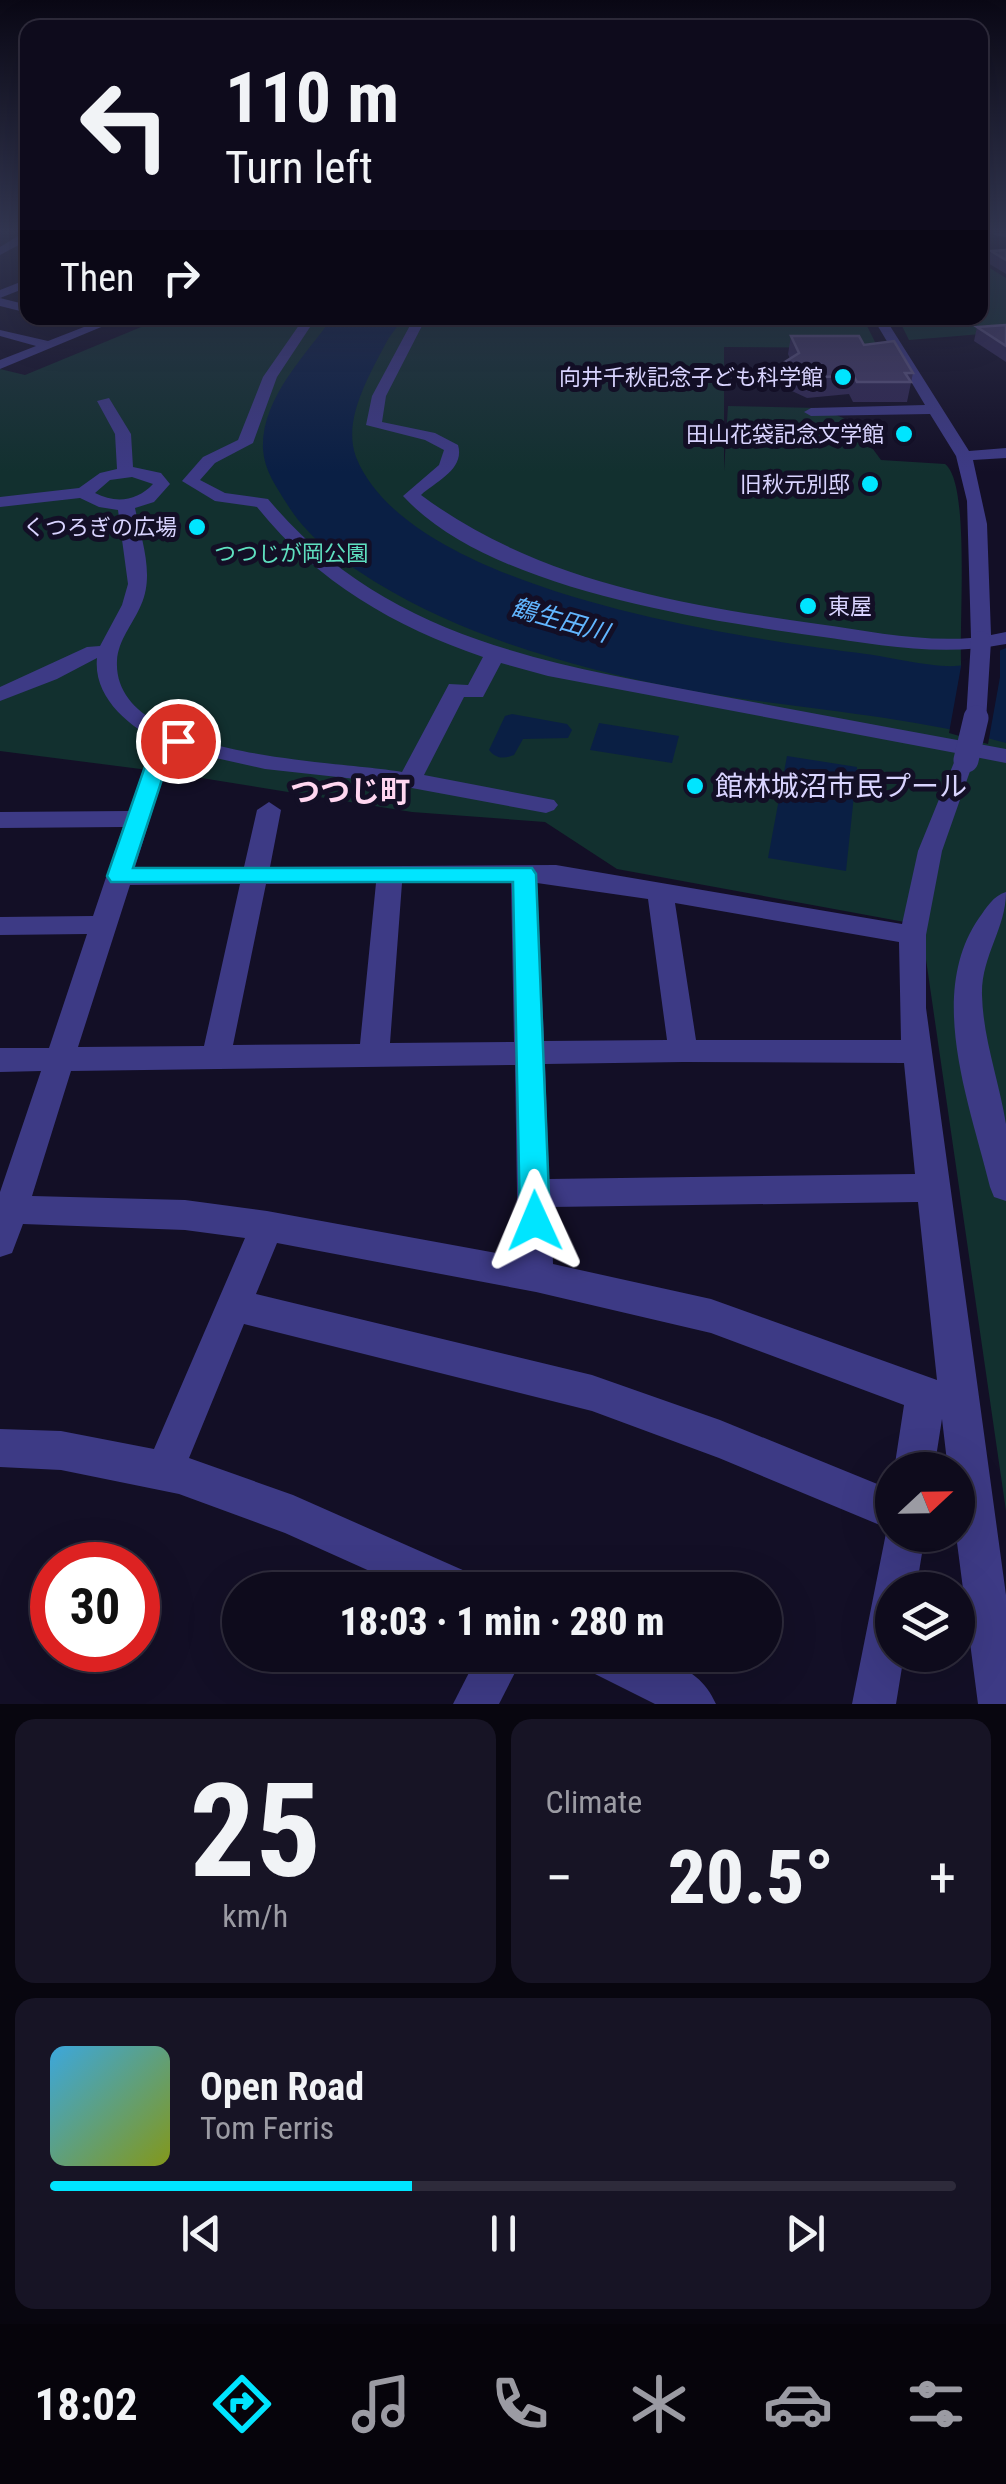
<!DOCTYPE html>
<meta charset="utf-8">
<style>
body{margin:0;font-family:"Roboto Condensed","Noto Sans JP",sans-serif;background:#171425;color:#f1f3f6;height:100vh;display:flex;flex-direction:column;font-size:38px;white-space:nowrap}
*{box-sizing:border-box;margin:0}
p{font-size:32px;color:#9b9ba3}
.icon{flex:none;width:55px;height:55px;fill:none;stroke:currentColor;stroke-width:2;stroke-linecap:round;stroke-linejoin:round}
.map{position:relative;height:1704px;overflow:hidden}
.drawer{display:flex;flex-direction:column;gap:15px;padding:15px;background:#08060f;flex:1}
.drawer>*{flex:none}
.top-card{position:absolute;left:20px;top:20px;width:968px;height:305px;border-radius:20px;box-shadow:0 10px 40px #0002,0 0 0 2px #2e2b3b;background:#0e0b1c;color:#f1f3f6;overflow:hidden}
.needle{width:65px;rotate:68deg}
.buttons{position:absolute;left:875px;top:1452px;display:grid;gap:20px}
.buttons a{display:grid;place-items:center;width:100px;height:100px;border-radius:50%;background:#0e0b1c;box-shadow:0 10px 40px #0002,0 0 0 2px #2e2b3b;font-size:50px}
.speed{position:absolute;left:30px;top:1542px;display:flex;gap:20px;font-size:50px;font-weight:700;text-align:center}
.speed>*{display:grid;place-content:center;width:130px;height:130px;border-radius:50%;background:#0e0b1c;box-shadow:0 10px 40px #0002,0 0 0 2px #2e2b3b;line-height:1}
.speed .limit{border:15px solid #d22;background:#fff;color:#111}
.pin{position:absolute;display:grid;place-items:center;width:85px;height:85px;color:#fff;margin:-42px;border:5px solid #fff;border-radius:50%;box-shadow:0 2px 10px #0007}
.me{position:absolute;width:110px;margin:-55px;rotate:359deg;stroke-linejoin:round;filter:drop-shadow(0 0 8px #0008)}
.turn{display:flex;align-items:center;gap:35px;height:210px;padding:0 40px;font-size:45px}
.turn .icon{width:130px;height:130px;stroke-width:2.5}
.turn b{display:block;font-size:70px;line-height:85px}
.then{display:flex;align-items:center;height:95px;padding:0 40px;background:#0003;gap:20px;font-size:38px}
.big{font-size:75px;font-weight:800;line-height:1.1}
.drawer .card{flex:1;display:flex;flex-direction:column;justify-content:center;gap:15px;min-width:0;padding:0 35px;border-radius:20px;background:#171425}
.drawer .dial{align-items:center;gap:0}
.dial b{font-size:130px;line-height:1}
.song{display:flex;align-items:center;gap:30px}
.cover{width:120px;height:120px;border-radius:15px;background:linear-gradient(135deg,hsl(200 70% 55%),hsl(70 70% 35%))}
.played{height:10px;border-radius:5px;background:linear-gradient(90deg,#00e5ff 40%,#2e2b3b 40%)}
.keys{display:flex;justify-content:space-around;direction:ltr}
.heat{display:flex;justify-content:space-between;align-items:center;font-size:55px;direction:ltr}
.drawer .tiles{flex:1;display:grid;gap:15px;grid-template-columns:1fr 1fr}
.card:last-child{grid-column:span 2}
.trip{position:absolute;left:222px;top:1572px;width:560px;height:100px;border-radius:50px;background:#0e0b1c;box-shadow:0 10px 40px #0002,0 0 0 2px #2e2b3b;font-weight:800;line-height:100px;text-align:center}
.tabs{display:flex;height:160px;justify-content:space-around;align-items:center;background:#06040b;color:#9b9ba3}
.tabs .icon{width:70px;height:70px}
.tabs .current{color:#00e5ff}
.tabs b{font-size:45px;color:#f1f3f6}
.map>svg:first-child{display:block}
.green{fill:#12302f}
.water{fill:#0a1f44}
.pier{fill:#130f26}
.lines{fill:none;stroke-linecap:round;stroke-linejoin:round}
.minor{fill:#3d3a85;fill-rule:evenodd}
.minor-bridge-far1{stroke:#3d3a85;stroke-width:20}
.minor-bridge{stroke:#3d3a85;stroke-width:25}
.wall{fill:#312854}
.building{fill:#433a66;stroke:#5a527e;stroke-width:2.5}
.route{fill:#00e5ff;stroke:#0095a6;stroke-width:2.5}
.poi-dot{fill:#00e5ff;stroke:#130f26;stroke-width:4}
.labels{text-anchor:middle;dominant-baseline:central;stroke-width:10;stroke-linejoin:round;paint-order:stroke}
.far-poi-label{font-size:22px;fill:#d9d4ff;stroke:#130f26;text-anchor:end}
.far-park-label{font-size:22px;fill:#5fe0c0;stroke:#130f26}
.far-water-label{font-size:25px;font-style:italic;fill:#62b6ff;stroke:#130f26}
.poi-label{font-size:28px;fill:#d9d4ff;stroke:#130f26;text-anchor:start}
.neighbourhood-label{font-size:30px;font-weight:bold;fill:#ffd6f0;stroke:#130f26}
</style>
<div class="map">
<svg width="1006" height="1704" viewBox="0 0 1006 1704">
<rect width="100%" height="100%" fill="#130f26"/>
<!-- green -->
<g class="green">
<path d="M980 262 1006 278V332L909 340 898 318H980Z"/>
<path d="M163 318H863L878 348 724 347V471L728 406 819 408 853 422 881 460 945 464C972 484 957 638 962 677 965 697 994 723 1006 740V1511L921 925 617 869 545 822 412 812 164 772 0 751V369L25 375Z"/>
</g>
<!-- water -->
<g class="water">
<path d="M332 318H401C399 327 391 333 386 343 370 374 342 420 356 457 409 591 739 638 866 654 891 657 940 670 964 665 978 662 993 653 1006 648V743C899 713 786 709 677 688 576 668 465 637 377 583 341 560 310 541 287 504 277 488 264 470 263 449 261 399 305 356 332 318Z"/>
<path d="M512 714 567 724 572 730 568 738 523 739 514 755C504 759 496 759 489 750L505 716Z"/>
<path d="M599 723 679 736 672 763 590 750Z"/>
<path d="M787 756 857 767 846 871 768 858Z"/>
</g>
<!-- pier -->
<path class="pier" d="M1000 645V677L988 744 949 733 962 661Z"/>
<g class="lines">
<!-- minor -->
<g class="minor">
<path d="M23 233H28V240L0 255V247Z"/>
<path d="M993 233H1006V237L994 235Z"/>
<path d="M28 279V287L0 298V290Z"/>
<path d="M0 298 28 305V313L0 306Z"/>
<path d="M107 318H123L0 369V360L36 346 0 336V330L48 341Z"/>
<path d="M304 318H316L277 377 253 443 215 463 200 480 225 493 268 499C385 639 546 663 715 695 812 713 909 731 1006 749V763L975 757 942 851 926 935V1008L1006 1595V1704H978L956 1535 958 1470H948L942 1419 934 1470H894L904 1405 711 1333 536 1292 277 1243 256 1294 592 1375 720 1420 892 1490V1535H925L916 1590H892V1655H904L896 1704H852L887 1528 719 1458 592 1411 244 1324 189 1458 293 1495 474 1575 480 1590H412L285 1533 179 1494 61 1470 0 1467V1429L61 1431 154 1449 245 1238 185 1230 23 1224 12 1253 0 1257V1192L41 1071 0 1072V1048H49L87 934 0 935V917L93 916 123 827 0 828V812L129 811 149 752 161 742C129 727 93 697 97 658L57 679 0 701V687L87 647 100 646 122 605 128 584 118 510 99 507 80 498 0 507V497L79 488 100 473 117 469 115 434 97 401 109 398 131 434 133 467 161 473 170 484 154 502 135 508C141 539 155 574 141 605 133 624 118 640 117 661 112 760 337 760 402 772L449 684 468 685 483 657C393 626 317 582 257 507L215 501 182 481 203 457 238 440 263 377ZM132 477 153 484C137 501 116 504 95 493L110 480ZM501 663 548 676 961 754 955 760 918 851 902 924 556 865 270 867 281 810 269 802 257 810 244 867H135L170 755 180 750 265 769 374 781 546 813 554 810 558 805 554 800 424 775 464 697H483ZM376 883 360 1044 233 1045 266 884ZM402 883H511L514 1042 390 1043ZM537 883 648 899 667 1040 544 1041ZM240 884 204 1046 78 1047 130 885ZM675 903 899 942 901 1040H696ZM683 1062 904 1063 915 1174 549 1179 545 1064ZM515 1065 518 1257 267 1211 185 1200 32 1196 71 1071ZM918 1202 937 1380 711 1299 553 1264 551 1207Z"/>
<path d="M414 318H426L386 396 382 422 435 433 458 445C465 469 437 481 421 495 537 581 678 604 818 624 868 631 920 642 971 638L967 501 956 456 930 414 811 416 804 412 811 408 925 405 873 318H885L969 451 1006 448V458L973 460 987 524 991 635 1006 632V644C942 657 880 645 816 636 697 619 487 588 403 496L439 465 444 450 425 440 366 425 372 396Z"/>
<path d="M1006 892C1006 929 981 956 982 995 983 1039 999 1080 1006 1124 1006 1148 1006 1176 1006 1201L994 1197 990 1187C970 1104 926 995 979 918 987 907 993 896 1006 892Z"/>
<path d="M478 1655H524L499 1704H453Z"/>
<path d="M580 1655C628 1655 694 1651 716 1704H655L587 1670Z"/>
</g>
<!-- minor-bridge-far1 -->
<path class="minor-bridge-far1" d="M976 720 981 641"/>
<!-- minor-bridge -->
<path class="minor-bridge" d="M966 760 976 718"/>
</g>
<!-- wall -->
<g class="wall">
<path d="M1006 250V274L988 263 991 251Z"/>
<path d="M1006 325V362L974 341 977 327Z"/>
<path d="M791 336 864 345 913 373 907 402H853L849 394 807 398 777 384 780 365 790 359 788 354Z"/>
</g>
<!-- building -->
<g class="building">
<path d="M1006 250V260L991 251Z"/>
<path d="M1006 325V346L977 327Z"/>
<path d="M791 336H859L864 345 894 341 913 373H905L911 382H857L853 375 810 378 780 365 799 353Z"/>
</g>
<!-- sky -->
<linearGradient id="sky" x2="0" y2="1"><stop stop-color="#0a0815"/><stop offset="0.49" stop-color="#333752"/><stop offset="1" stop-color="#333752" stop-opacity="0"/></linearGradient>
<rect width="1006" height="472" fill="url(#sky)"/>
<!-- route -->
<path class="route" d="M178 735 188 741 170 755 133 868H532L536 874 550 1221 546 1230 535 1234 524 1230 520 1221 513 882H111L107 876 150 752Z"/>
<!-- markers -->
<g class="poi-dot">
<circle cx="843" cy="377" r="10"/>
<circle cx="904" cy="434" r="10"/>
<circle cx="870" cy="484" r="10"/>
<circle cx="197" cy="527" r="10"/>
<circle cx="808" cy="606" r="10"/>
<circle cx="695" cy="786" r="10"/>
</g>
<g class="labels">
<!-- far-poi labels -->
<g class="far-poi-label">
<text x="823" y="377">向井千秋記念子ども科学館</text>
<text x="884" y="434">田山花袋記念文学館</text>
<text x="850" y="484">旧秋元別邸</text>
<text x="177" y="527">くつろぎの広場</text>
<text x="828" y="606" text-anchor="start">東屋</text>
</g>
<!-- far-park labels -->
<g class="far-park-label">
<text x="291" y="553">つつじが岡公園</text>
</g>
<!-- far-water labels -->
<g class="far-water-label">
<text transform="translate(560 620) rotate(16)">鶴生田川</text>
</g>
<!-- poi labels -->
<g class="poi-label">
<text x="715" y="786">館林城沼市民プール</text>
</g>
<!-- neighbourhood labels -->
<g class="neighbourhood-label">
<text x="350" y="791">つつじ町</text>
</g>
</g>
</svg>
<div class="buttons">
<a><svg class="needle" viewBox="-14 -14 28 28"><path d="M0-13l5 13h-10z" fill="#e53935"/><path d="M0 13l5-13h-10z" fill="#9b9ba3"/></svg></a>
<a><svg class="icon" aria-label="layers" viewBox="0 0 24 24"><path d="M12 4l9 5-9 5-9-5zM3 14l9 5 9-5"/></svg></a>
</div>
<div class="speed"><div class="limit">30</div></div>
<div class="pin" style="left:178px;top:741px;background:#d93025"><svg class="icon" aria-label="arrive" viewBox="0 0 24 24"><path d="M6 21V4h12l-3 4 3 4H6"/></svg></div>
<svg class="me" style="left:535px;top:1221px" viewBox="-20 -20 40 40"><path d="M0-17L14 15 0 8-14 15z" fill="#00e5ff" stroke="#fff" stroke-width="4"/></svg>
<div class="trip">18:03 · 1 min · 280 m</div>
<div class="top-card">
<div class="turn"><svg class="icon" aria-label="left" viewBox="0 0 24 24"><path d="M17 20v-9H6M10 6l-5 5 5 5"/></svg><div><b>110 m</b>Turn left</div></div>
<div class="then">Then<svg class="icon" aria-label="right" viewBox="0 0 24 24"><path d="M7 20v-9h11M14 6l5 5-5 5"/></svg></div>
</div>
</div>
<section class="drawer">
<div class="tiles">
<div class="card dial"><b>25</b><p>km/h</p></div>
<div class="card"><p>Climate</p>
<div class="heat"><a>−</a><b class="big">20.5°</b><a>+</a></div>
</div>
<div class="card">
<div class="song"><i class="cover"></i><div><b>Open Road</b><p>Tom Ferris</p></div></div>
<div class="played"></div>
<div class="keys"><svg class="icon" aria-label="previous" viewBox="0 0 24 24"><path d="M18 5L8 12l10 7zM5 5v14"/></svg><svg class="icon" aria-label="pause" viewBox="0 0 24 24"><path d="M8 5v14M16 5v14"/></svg><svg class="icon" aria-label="next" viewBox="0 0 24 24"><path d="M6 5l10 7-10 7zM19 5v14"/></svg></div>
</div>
</div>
</section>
<nav class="tabs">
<b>18:02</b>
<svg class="icon current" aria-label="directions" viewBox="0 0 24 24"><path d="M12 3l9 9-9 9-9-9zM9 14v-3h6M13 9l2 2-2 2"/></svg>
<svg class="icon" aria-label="music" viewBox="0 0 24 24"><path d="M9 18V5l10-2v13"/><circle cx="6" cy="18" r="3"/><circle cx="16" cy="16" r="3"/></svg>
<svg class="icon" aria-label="phone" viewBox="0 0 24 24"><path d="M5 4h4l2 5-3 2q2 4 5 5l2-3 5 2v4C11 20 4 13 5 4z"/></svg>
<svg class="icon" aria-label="climate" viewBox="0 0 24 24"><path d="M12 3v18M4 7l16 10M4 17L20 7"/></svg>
<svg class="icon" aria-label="car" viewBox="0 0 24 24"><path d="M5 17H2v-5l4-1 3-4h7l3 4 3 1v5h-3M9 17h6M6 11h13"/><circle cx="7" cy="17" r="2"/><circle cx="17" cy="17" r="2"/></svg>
<svg class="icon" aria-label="filters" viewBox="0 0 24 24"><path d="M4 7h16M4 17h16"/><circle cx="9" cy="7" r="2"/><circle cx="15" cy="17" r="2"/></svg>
</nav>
